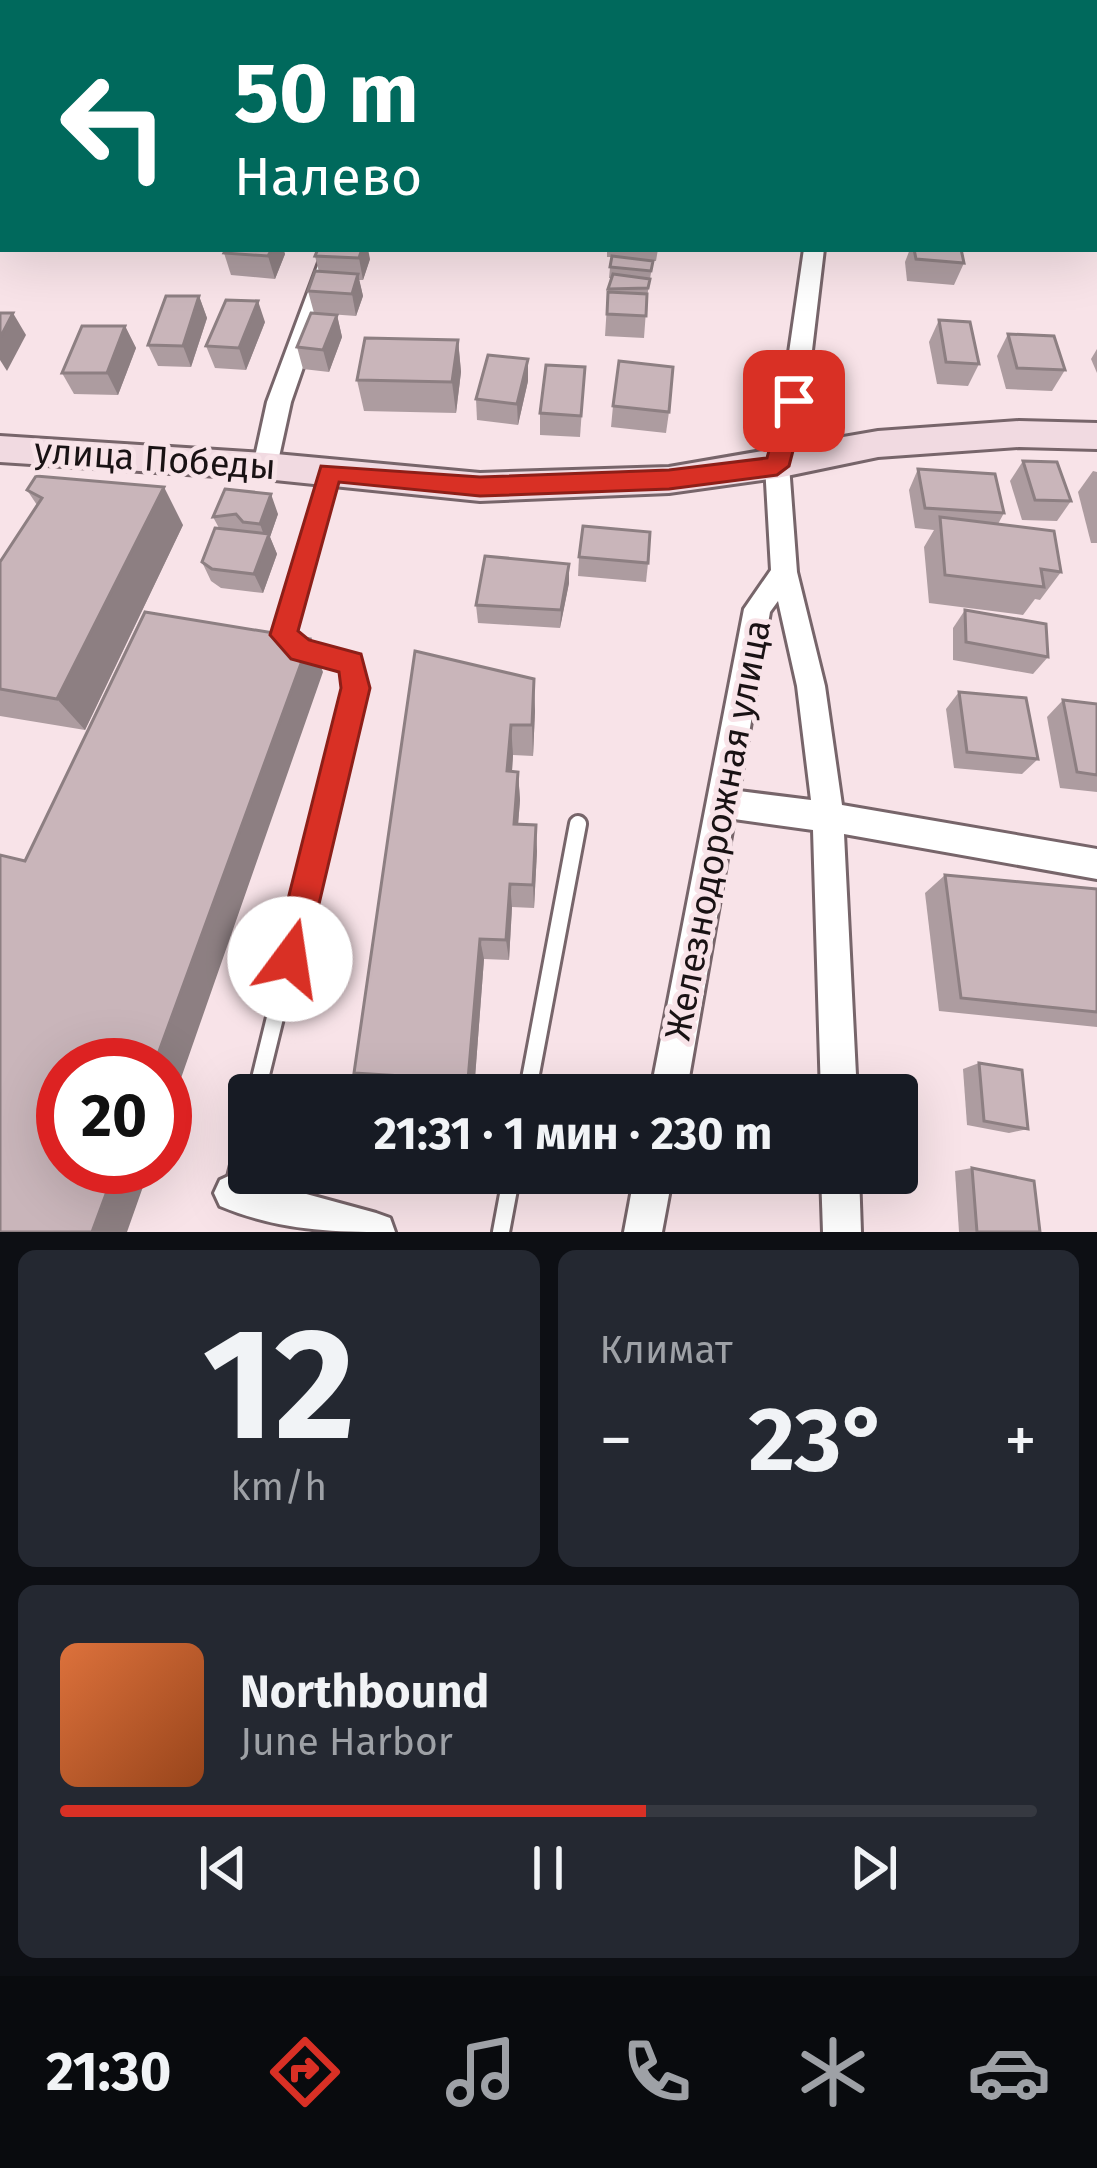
<!DOCTYPE html>
<html lang="ru">
<meta charset="utf-8">
<style>
body{margin:0;font-family:"Fira Sans",sans-serif;background:#242831;color:#f1f3f6;height:100vh;display:flex;flex-direction:column;font-size:45px;white-space:nowrap}
*{box-sizing:border-box;margin:0}
p{font-size:39px;color:#9ea1a6}
.icon{flex:none;width:66px;height:66px;fill:none;stroke:currentColor;stroke-width:2;stroke-linecap:round;stroke-linejoin:round}
.map{position:relative;height:1232px;overflow:hidden}
.details{display:flex;flex-direction:column;gap:18px;padding:18px;background:#0d0f14;flex:1}
.details>*{flex:none}
.top-card{position:absolute;left:0px;top:0px;width:1098px;height:252px;box-shadow:0 12px 48px #0002;background:#00695c;color:#fff;overflow:hidden}
.speed{position:absolute;left:36px;top:1038px;display:flex;gap:24px;font-size:60px;font-weight:700;text-align:center}
.speed>*{display:grid;place-content:center;width:156px;height:156px;border-radius:50%;background:#171b24;box-shadow:0 12px 48px #0002;line-height:1}
.speed .limit{border:18px solid #d22;background:#fff;color:#111}
.pin{position:absolute;display:grid;place-items:center;width:102px;height:102px;color:#fff;margin:-51px;border-radius:24px;box-shadow:0 6px 18px #0006}
.me{position:absolute;width:132px;margin:-66px;rotate:14deg;stroke-linejoin:round;filter:drop-shadow(0 0 9px #0008)}
.turn{display:flex;align-items:center;gap:42px;height:252px;padding:0 36px;font-size:54px}
.turn .icon{width:156px;height:156px;stroke-width:2.5}
.turn b{display:block;font-size:84px;line-height:102px}
.big{font-size:90px;font-weight:700;line-height:1.1}
.details .tile{flex:1;display:flex;flex-direction:column;justify-content:center;gap:18px;min-width:0;padding:0 42px;border-radius:18px;background:#242831}
.details .dial{align-items:center;gap:0}
.dial b{font-size:156px;line-height:1}
.song{display:flex;align-items:center;gap:36px}
.cover{width:144px;height:144px;border-radius:18px;background:linear-gradient(135deg,hsl(20 70% 55%),hsl(20 70% 35%))}
.played{height:12px;border-radius:6px;background:linear-gradient(90deg,#d93025 60%,#363941 60%)}
.keys{display:flex;justify-content:space-around;direction:ltr}
.heat{display:flex;justify-content:space-between;align-items:center;font-size:66px;direction:ltr}
.details .tiles{flex:1;display:grid;gap:18px;grid-template-columns:1fr 1fr}
.tile:last-child{grid-column:span 2}
.trip{position:absolute;left:228px;top:1074px;width:690px;height:120px;border-radius:12px;background:#171b24;box-shadow:0 12px 48px #0002;font-weight:700;line-height:120px;text-align:center}
.tab-bar{display:flex;height:192px;justify-content:space-around;align-items:center;background:#090b0e;color:#9ea1a6}
.tab-bar .icon{width:84px;height:84px}
.tab-bar .selected{color:#d93025}
.tab-bar b{font-size:54px;color:#f1f3f6}
.map>svg:first-child{display:block}
.lines{fill:none;stroke-linecap:round;stroke-linejoin:round}
.lane-far2-casing{stroke:#77656a;stroke-width:15}
.lane-far1-casing{stroke:#77656a;stroke-width:20}
.lane-casing{stroke:#77656a;stroke-width:22}
.street-casing{stroke:#77656a;stroke-width:6}
.secondary-casing{stroke:#77656a;stroke-width:6}
.lane-far2{stroke:#fff;stroke-width:10}
.lane-far1{stroke:#fff;stroke-width:14}
.lane{stroke:#fff;stroke-width:16}
.street{fill:#fff;fill-rule:evenodd}
.secondary{fill:#f1dae1;fill-rule:evenodd}
.wall{fill:#ad9ca0}
.shaded-wall{fill:#8d7f82}
.building{fill:#c9b5ba;stroke:#8d7f82;stroke-width:3}
.route{fill:#d93025;stroke:#8d1f18;stroke-width:3}
.labels{text-anchor:middle;dominant-baseline:central;stroke-width:10;stroke-linejoin:round;paint-order:stroke}
.street-label{font-size:36px;fill:#191214;stroke:#f8e3e8}
</style>
<div class="map">
<svg width="1097" height="1232" viewBox="0 0 1097 1232">
<rect width="100%" height="100%" fill="#f8e3e8"/>
<g class="lines">
<defs>
<path id="lane-far2" d="M326 484 329 472"/>
<path id="lane-far1" d="M324 817 356 688 351 663 301 650 283 635 327 481"/>
<g id="lane">
<path d="M256 1095 325 814"/>
<path d="M527 1095 578 824"/>
<path d="M233 1190 249 1125"/>
<path d="M501 1232 512 1173"/>
</g>
<g id="street">
<path d="M71 0H88L69 3Z"/>
<rect x="815" y="0" width="16" height="3"/>
<path d="M0 90H3L0 104Z"/>
<path d="M324 249H344L291 402 277 466 265 475 253 466 267 402Z"/>
<path d="M804 249H824L806 401 789 465 797 572 825 686 842 805 1097 849V879L844 834 857 1095H821L813 830 734 819 686 1095H650L744 609 771 570 765 465 782 401ZM778 601 797 686 811 800 739 791 770 612Z"/>
<path d="M635 1173H673L662 1232H624Z"/>
<path d="M821 1173H859L861 1232H823Z"/>
<path d="M233 1174 376 1213 390 1218 395 1232C332 1232 280 1231 220 1206L214 1193 220 1180Z"/>
</g>
<path id="secondary" d="M1019 421 1097 423V449L1019 447 878 457 777 478 669 493 480 501 265 479 0 462V436L265 453 480 473 669 467 878 431Z"/>
</defs>
<!-- lane-far2 casing -->
<use href="#lane-far2" class="lane-far2-casing"/>
<!-- lane-far1 casing -->
<use href="#lane-far1" class="lane-far1-casing"/>
<!-- lane casing -->
<use href="#lane" class="lane-casing"/>
<!-- street casing -->
<use href="#street" class="street-casing"/>
<!-- secondary casing -->
<use href="#secondary" class="secondary-casing"/>
<!-- lane-far2 -->
<use href="#lane-far2" class="lane-far2"/>
<!-- lane-far1 -->
<use href="#lane-far1" class="lane-far1"/>
<!-- lane -->
<use href="#lane" class="lane"/>
<!-- street -->
<use href="#street" class="street"/>
<!-- secondary -->
<use href="#secondary" class="secondary"/>
</g>
<!-- wall -->
<g class="wall">
<path d="M91 0H160L158 3H89Z"/>
<path d="M365 0H395L394 3H366Z"/>
<path d="M437 0H473L472 3H428H437Z"/>
<path d="M676 0H712L711 3H676Z"/>
<path d="M878 0H915L914 3H878Z"/>
<path d="M3 124V228L0 231V129Z"/>
<path d="M272 249H283L285 254 275 279 231 275 224 253Z"/>
<path d="M607 249H658L656 261H653L647 297 644 338 605 336 608 289 611 278H609L611 257H607Z"/>
<path d="M910 249H961L964 263 954 285 907 281 905 262Z"/>
<path d="M315 256 370 259 363 280H359L363 296 356 316 315 313 337 315 342 337 329 372 303 369 297 347 314 313 308 291 319 272Z"/>
<path d="M199 296 207 318 191 367 158 366 148 345Z"/>
<path d="M939 320 979 364 968 386 937 384 929 342Z"/>
<path d="M265 322 246 370 215 368 206 346Z"/>
<path d="M125 326 136 348 118 395 74 394 62 373Z"/>
<path d="M1008 334 1065 370 1052 391 1006 389 997 356Z"/>
<path d="M458 340 461 372 456 413 364 411 357 380Z"/>
<path d="M1097 349V373L1091 359Z"/>
<path d="M585 367 580 437 540 435V413Z"/>
<path d="M528 381 518 425 477 420 476 399Z"/>
<path d="M613 406 669 412 666 433 611 427Z"/>
<path d="M1023 461 1071 501 1057 521 1022 520 1010 481Z"/>
<path d="M918 469 1004 513 998 524 1061 572 1040 600 1035 599 1023 615 929 603 924 547 934 530 915 528 909 490Z"/>
<path d="M1093 471 1097 472V543H1091L1078 492Z"/>
<path d="M225 489 278 514 270 537 277 554 263 593 221 588 211 581 202 562 219 528 213 517Z"/>
<path d="M27 490 183 525 85 730 0 716V562L37 505Z"/>
<path d="M579 557 648 563 646 582 578 576Z"/>
<path d="M569 564V583L560 628 478 623 476 605Z"/>
<path d="M965 610 1048 657 1033 674 953 660V628Z"/>
<path d="M415 651 535 711 533 756 513 755 512 772H518L520 800 518 825 537 851 534 908 512 907 509 960 484 959 474 1091 367 1085 354 1073Z"/>
<path d="M959 692 1038 759 1022 774 954 768 946 709Z"/>
<path d="M1063 700 1097 704V792L1060 788 1047 717Z"/>
<path d="M945 875 1097 889V1027L939 1011 925 893Z"/>
<path d="M979 1063 1028 1129 1009 1133 967 1125 963 1069Z"/>
<path d="M972 1168 1040 1232H959L955 1171Z"/>
</g>
<!-- shaded-wall -->
<g class="shaded-wall">
<path d="M1 186 3 191 2 231 0 227Z"/>
<path d="M272 249H283L285 254 275 279 268 256Z"/>
<path d="M362 249H368L370 259 363 280 359 258Z"/>
<path d="M358 274 363 296 356 316 352 294Z"/>
<path d="M199 296 207 318 191 367 183 346Z"/>
<path d="M258 301 265 322 246 370 239 348Z"/>
<path d="M13 313 26 335 7 371 0 360V338Z"/>
<path d="M337 315 342 337 329 372 323 350Z"/>
<path d="M125 326 136 348 118 395 107 373Z"/>
<path d="M458 340 461 372 456 413 452 382Z"/>
<path d="M528 359V381L518 425 517 404Z"/>
<path d="M164 487 183 525 85 730 57 699Z"/>
<path d="M271 494 278 514 270 537 277 554 263 593 254 574 266 541 260 524Z"/>
<path d="M569 564V583L560 628 561 610Z"/>
<path d="M310 639 323 672 165 1124V1065H154Z"/>
<path d="M534 679 535 711 533 756 532 725Z"/>
<path d="M511 725 513 755 510 800 507 771Z"/>
<path d="M518 772 520 800 516 850 514 824Z"/>
<path d="M536 825 537 851 534 908 533 885Z"/>
<path d="M510 884 512 907 509 960 506 940Z"/>
<path d="M480 939 484 959 474 1091 468 1080Z"/>
<path d="M116 1167H150L127 1232H92Z"/>
</g>
<!-- building -->
<g class="building">
<path d="M91 0H128L126 3H89Z"/>
<path d="M0 152H3V168L0 169Z"/>
<path d="M226 249H272L268 256 224 253Z"/>
<path d="M318 249H362L359 258 315 256Z"/>
<path d="M914 249H961L964 263 916 259Z"/>
<path d="M612 256 653 261 651 271 610 267Z"/>
<path d="M315 271 358 274 352 294 308 291Z"/>
<path d="M613 274 650 279 648 288 608 289Z"/>
<path d="M608 292 647 294 646 316 607 314Z"/>
<path d="M166 296H199L183 346 148 345Z"/>
<path d="M226 300 258 301 239 348 206 346Z"/>
<path d="M0 313H13L0 338Z"/>
<path d="M311 313 337 315 323 350 297 347Z"/>
<path d="M939 320 970 322 979 364 946 362Z"/>
<path d="M82 326H125L107 373H62Z"/>
<path d="M1008 334 1054 336 1065 370 1017 368Z"/>
<path d="M365 338 458 340 452 382 357 380Z"/>
<path d="M488 355 528 359 517 404 476 399Z"/>
<path d="M619 361 673 367 669 412 613 406Z"/>
<path d="M546 365 585 367 581 416 540 413Z"/>
<path d="M1023 461 1057 462 1071 501 1035 500Z"/>
<path d="M918 469 995 474 1004 513 925 508Z"/>
<path d="M36 476 164 487 57 699 0 689V562L42 498 27 490Z"/>
<path d="M225 489 271 494 260 524 243 522 236 514 213 517Z"/>
<path d="M940 517 1054 531 1061 572 1041 569 1044 587 945 575Z"/>
<path d="M583 526 650 532 648 563 579 557Z"/>
<path d="M215 528 269 534 254 574 212 569 202 562Z"/>
<path d="M485 556 569 564 561 610 476 605Z"/>
<path d="M965 610 1046 624 1048 657 966 642Z"/>
<path d="M145 612 310 639 154 1065H63V1167H116L92 1232H0V855L25 861Z"/>
<path d="M415 651 534 679 532 725H511L507 771 518 772 514 824 536 825 533 885 510 884 506 940 480 939 468 1080 354 1073Z"/>
<path d="M959 692 1026 698 1038 759 967 752Z"/>
<path d="M1063 700 1097 704V775L1077 772Z"/>
<path d="M945 875 1097 889V1012L961 998Z"/>
<path d="M979 1063 1022 1070 1028 1129 984 1121Z"/>
<path d="M972 1168 1034 1181 1040 1232H977Z"/>
</g>
<!-- route -->
<path class="route" d="M794 392 806 401 789 466 777 475 669 489 480 496 339 482 298 631 309 640 361 654 370 688 306 959 301 971 290 976 278 971 273 959 341 688 339 672 291 659 270 635 321 466 480 477 669 470 767 458 783 401Z"/>
<g class="labels">
<!-- street labels -->
<g class="street-label">
<text transform="translate(155 459) rotate(4)">улица Победы</text>
<text transform="translate(718 830) rotate(-79)">Железнодорожная улица</text>
</g>
</g>
</svg>
<div class="speed"><div class="limit">20</div></div>
<div class="pin" style="left:794px;top:401px;background:#d93025"><svg class="icon" aria-label="arrive" viewBox="0 0 24 24"><path d="M6 21V4h12l-3 4 3 4H6"/></svg></div>
<svg class="me" style="left:290px;top:959px" viewBox="-20 -20 40 40"><circle r="19" fill="#fff"/><path d="M0-13L10 11 0 6-10 11z" fill="#d93025"/></svg>
<div class="trip">21:31 · 1 мин · 230 m</div>
<div class="top-card">
<div class="turn"><svg class="icon" aria-label="left" viewBox="0 0 24 24"><path d="M17 20v-9H6M10 6l-5 5 5 5"/></svg><div><b>50 m</b>Налево</div></div>
</div>
</div>
<section class="details">
<div class="tiles">
<div class="tile dial"><b>12</b><p>km/h</p></div>
<div class="tile"><p>Климат</p>
<div class="heat"><a>−</a><b class="big">23°</b><a>+</a></div>
</div>
<div class="tile">
<div class="song"><i class="cover"></i><div><b>Northbound</b><p>June Harbor</p></div></div>
<div class="played"></div>
<div class="keys"><svg class="icon" aria-label="previous" viewBox="0 0 24 24"><path d="M18 5L8 12l10 7zM5 5v14"/></svg><svg class="icon" aria-label="pause" viewBox="0 0 24 24"><path d="M8 5v14M16 5v14"/></svg><svg class="icon" aria-label="next" viewBox="0 0 24 24"><path d="M6 5l10 7-10 7zM19 5v14"/></svg></div>
</div>
</div>
</section>
<nav class="tab-bar">
<b>21:30</b>
<svg class="icon selected" aria-label="directions" viewBox="0 0 24 24"><path d="M12 3l9 9-9 9-9-9zM9 14v-3h6M13 9l2 2-2 2"/></svg>
<svg class="icon" aria-label="music" viewBox="0 0 24 24"><path d="M9 18V5l10-2v13"/><circle cx="6" cy="18" r="3"/><circle cx="16" cy="16" r="3"/></svg>
<svg class="icon" aria-label="phone" viewBox="0 0 24 24"><path d="M5 4h4l2 5-3 2q2 4 5 5l2-3 5 2v4C11 20 4 13 5 4z"/></svg>
<svg class="icon" aria-label="climate" viewBox="0 0 24 24"><path d="M12 3v18M4 7l16 10M4 17L20 7"/></svg>
<svg class="icon" aria-label="car" viewBox="0 0 24 24"><path d="M5 17H2v-5l4-1 3-4h7l3 4 3 1v5h-3M9 17h6M6 11h13"/><circle cx="7" cy="17" r="2"/><circle cx="17" cy="17" r="2"/></svg>
</nav>
